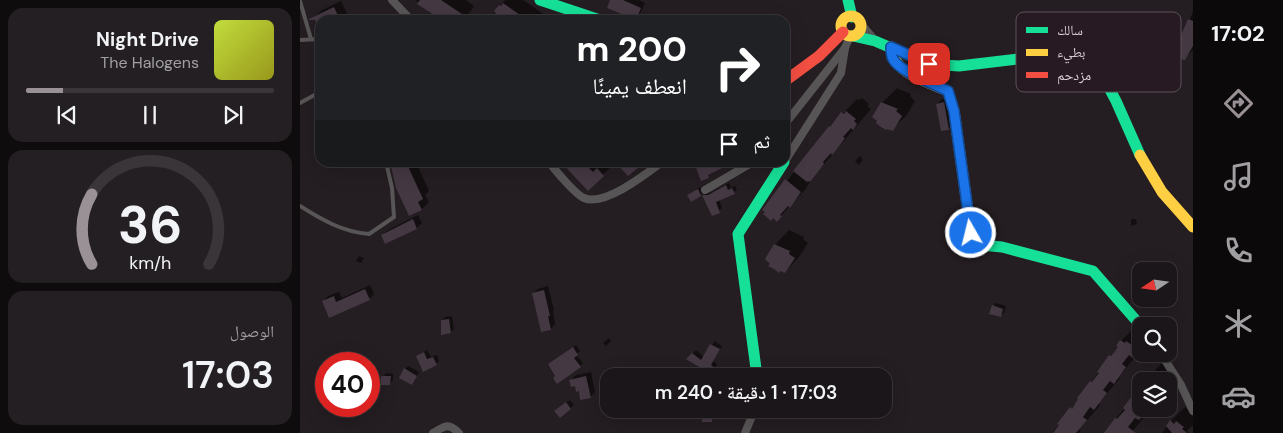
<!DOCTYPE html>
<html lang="ar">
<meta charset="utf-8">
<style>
body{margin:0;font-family:"DM Sans","Noto Naskh Arabic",sans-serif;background:#241f22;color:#f1f3f6;direction:rtl;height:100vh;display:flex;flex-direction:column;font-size:19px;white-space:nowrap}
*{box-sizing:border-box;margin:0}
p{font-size:16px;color:#a09fa2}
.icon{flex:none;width:28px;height:28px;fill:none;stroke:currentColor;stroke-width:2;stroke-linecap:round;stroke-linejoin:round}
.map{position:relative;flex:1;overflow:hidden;direction:ltr}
.details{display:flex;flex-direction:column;gap:8px;padding:8px;background:#0f0c0e;width:300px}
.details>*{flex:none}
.banner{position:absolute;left:15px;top:15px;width:475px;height:152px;border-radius:15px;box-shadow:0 5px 20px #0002,0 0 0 1px #393538;direction:rtl;background:#202124;color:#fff;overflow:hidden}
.needle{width:32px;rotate:257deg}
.buttons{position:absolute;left:832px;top:262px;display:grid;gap:10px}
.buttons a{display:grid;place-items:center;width:45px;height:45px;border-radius:10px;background:#1b1619;box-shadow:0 5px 20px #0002,0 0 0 1px #393538;font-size:25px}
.speed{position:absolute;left:15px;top:352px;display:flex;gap:10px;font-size:25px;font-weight:700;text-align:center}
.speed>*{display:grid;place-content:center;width:65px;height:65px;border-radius:50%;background:#1b1619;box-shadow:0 5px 20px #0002,0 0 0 1px #393538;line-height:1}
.speed .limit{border:8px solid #d22;background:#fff;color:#111}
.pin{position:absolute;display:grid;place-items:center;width:42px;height:42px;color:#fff;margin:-21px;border-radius:10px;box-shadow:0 2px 8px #0006}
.me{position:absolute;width:55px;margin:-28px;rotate:352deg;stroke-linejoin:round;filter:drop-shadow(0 0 4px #0008)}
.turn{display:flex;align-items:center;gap:18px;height:105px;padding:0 20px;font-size:22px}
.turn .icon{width:65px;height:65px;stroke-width:2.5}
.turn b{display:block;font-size:35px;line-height:42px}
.then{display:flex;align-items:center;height:48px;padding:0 20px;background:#0003;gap:10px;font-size:19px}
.big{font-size:38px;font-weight:600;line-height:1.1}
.details .tile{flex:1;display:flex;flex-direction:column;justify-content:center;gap:8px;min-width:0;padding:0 18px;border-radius:15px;background:#241f22}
.details .dial{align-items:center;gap:0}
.dial svg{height:130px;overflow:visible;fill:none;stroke:#393538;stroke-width:7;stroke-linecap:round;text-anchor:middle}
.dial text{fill:#f1f3f6;stroke:none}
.song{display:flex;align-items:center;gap:15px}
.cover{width:60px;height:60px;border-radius:8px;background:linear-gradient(135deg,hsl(70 70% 55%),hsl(60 70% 35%))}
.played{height:5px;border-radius:2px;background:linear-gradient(90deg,#9a9196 15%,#393538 15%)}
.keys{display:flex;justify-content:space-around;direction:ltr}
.trip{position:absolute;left:300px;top:368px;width:292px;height:50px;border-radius:15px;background:#1b1619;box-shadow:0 5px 20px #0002,0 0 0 1px #393538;font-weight:600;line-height:50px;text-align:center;direction:rtl}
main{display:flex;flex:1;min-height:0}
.tabs{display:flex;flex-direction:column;width:90px;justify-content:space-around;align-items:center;background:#0b090a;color:#a09fa2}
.tabs .icon{width:35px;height:35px}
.tabs .active{color:#9a9196}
.tabs b{font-size:22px;color:#f1f3f6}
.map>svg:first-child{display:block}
.shadow{fill:#0007}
.building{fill:#443843}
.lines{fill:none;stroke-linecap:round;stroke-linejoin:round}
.lane{stroke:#585556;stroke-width:4}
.street{stroke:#585556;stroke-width:8}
.fast{stroke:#16e098;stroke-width:11}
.slow{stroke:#ffcf43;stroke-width:11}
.jam{stroke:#f24e42;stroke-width:11}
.route-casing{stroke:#114b97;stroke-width:12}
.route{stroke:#1a73e8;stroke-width:9}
.key{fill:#271a22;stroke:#5c5158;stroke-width:1}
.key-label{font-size:14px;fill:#d9d0d5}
</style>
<main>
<nav class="tabs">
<b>17:02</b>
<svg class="icon active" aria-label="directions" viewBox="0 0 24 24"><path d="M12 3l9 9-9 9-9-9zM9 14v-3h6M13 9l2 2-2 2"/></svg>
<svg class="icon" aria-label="music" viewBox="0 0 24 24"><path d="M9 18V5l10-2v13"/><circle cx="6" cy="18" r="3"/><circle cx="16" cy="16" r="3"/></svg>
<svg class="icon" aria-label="phone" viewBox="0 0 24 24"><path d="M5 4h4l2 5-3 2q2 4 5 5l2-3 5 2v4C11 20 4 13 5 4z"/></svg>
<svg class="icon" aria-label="climate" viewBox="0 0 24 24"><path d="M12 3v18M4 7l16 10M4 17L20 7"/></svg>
<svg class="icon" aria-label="car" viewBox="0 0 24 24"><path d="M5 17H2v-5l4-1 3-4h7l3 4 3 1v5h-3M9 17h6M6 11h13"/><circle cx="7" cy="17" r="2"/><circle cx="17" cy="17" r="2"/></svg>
</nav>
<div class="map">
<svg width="893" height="433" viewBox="0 0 893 433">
<rect width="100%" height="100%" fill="#241d21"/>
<!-- shadow -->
<g class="shadow">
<path d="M115 0H166L174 6 164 20H144Z"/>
<path d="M205 0H223L252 20H204L196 11Z"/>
<path d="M312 0H339L345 3 340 14 335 19Z"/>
<path d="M41 1 50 20H20V28L15 17 22 10Z"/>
<path d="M893 12V50L885 58 874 53Z"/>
<path d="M597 88 611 94 610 96 615 101 607 115 592 129 582 103Z"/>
<path d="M562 98 569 104 567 106 571 109 514 176 504 191 477 220 464 210 530 127 557 99 559 100Z"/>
<path d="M648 98 654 124 648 129 637 104 642 99Z"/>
<path d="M560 156 563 160 559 165 555 161Z"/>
<path d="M91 162H116L129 191 125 195 129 202 122 209 110 215Z"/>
<path d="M263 162H311L313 165 288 189Z"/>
<path d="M429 183 431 188 435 186 437 190 419 199 422 208 413 215 402 193 392 200 389 195 401 187 405 194 412 192Z"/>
<path d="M118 215 122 223 117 228 86 243 82 235 88 230Z"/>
<path d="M831 219H836L837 224 831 226Z"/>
<path d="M489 230 504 237 503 239 508 243 499 257 485 272 475 245Z"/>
<path d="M59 256 64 258 61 263 56 261Z"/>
<path d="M70 285 74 294 69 299 30 316 23 302 28 296 39 292 42 298Z"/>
<path d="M248 286 254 310 253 311 255 324 251 329 233 293 238 289Z"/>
<path d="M696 303 706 306 704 313 700 316 693 306Z"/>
<path d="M152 316 154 329 151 332 142 320 145 317Z"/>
<path d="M836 326 841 328V348L838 351 840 352 818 377 820 378 799 403 800 405 797 409 779 429 781 430 779 433H752L780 399 810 356 820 346 821 341Z"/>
<path d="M309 338 311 341 306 346 303 343Z"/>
<path d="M415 341 422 346 413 361 417 364 414 370 388 359 396 350 404 357Z"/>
<path d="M276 345 280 351 276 355 283 363 280 366 257 376 253 362Z"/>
<path d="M127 350 131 357 137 355 139 361 136 364 117 356Z"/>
<path d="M862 363 874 378 869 383V381H845Z"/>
<path d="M108 366 119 372 112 384 105 369Z"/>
<path d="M291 372 295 392 290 397 280 390 271 380 276 375Z"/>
<path d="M86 373 93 374V380L90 383 83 377Z"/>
<path d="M369 374 370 376H362L363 375Z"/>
<path d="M841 387V409H849L844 414 846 415 831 433H805Z"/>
<path d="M270 400 274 405 260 417 259 408Z"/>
<path d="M885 407 889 410 893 409V425L887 431 889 433H862L871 421Z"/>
<path d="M382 409H414L415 417 411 420 403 414H382Z"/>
</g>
<!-- building -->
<g class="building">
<path d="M120 0H141L165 16 162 20H142L117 4Z"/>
<path d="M310 0H323L341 8 336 20 307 8Z"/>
<path d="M203 3 227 20H202L195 15 196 13 194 11 199 5 201 6Z"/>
<path d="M34 7 40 20H20V31L15 20H9V19Z"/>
<path d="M888 19 893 21V46L885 60H883L873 53Z"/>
<path d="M581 102 598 109 596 111 602 116 593 131 587 129 586 130 581 127 576 123 577 121 572 117Z"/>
<path d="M644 102 649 130 641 131 636 104Z"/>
<path d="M546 111 556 119 554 121 557 124 553 130 551 128 543 137 545 138 537 149 532 155 531 153 523 162 524 164 510 182 508 181 507 182 493 171 529 126 530 127 541 112 544 114Z"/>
<path d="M90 162H106L123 199 118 202 122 210 109 216 96 188Z"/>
<path d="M261 162H283L293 172 297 168 304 176 288 191Z"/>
<path d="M315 162H340L337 166 338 168 328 176Z"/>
<path d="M394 162H434L408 175 409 178 401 181Z"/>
<path d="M485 179 501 192 490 208 488 206 480 215 482 216 477 222 473 218 471 221 463 214 465 212 462 210Z"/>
<path d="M426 185 428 190 432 188 435 194 416 202 420 213 412 216 402 195H408Z"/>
<path d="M398 189 401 196 391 202 387 195Z"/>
<path d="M113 219 117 229 85 244 81 235Z"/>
<path d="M474 244 490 251 489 254 495 258 485 273 480 271 479 273 474 269 468 266 470 264 465 259Z"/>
<path d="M65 289 70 300 29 318 22 301 34 296 36 302Z"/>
<path d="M244 290 250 316H248L251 330 241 332 232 293Z"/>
<path d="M692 305 703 309 701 317 689 314Z"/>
<path d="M149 319 151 333 141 335V320Z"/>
<path d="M820 340 825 343 826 341 835 347 833 349 837 352 833 358 829 355 822 364 826 367 814 384 810 381 803 390 807 393 794 410 790 407 783 417 787 420 776 433H753L759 425 757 424 770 407 772 409 778 399 777 398 790 381 792 382 799 373 797 372 809 355 811 356 818 347 816 346Z"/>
<path d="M410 344 420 349 411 365 415 368 411 374 386 359 392 353 401 360Z"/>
<path d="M273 347 278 355 274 358 281 367 257 384 253 378 255 376 248 364Z"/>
<path d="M124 352 127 359 133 357 137 365 123 372 116 356Z"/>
<path d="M104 368 117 376 112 385 99 378Z"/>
<path d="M81 376H91L90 385H81Z"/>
<path d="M286 376 291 398 280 400 279 391 276 392 275 386 271 387 269 380Z"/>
<path d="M841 384V409H848L839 420 835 418 828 427 836 433H804L815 418 817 419 825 410 823 408Z"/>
<path d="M266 402 271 409 260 418 254 411Z"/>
<path d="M381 409H405V415H412V422H402V416L381 415Z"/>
<path d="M870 420 874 424 876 421 884 427 882 429 887 433H872L866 426Z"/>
</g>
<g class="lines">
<!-- lane -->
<g class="lane">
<path d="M0 1 11 39"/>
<path d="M0 40 20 39"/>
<path d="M0 103 20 92"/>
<path d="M0 206C22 220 43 232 69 234L94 217 92 188 86 162"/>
</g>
<!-- street -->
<g class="street">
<path d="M92 0 111 20"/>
<path d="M561 24 574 39"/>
<path d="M485 124 545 48 550 36"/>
<path d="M485 161 541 73 545 48"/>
<path d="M249 162C255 170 276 195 284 198 304 207 346 174 362 162"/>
<path d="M405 190 453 162"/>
<path d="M861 354 881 385 893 411"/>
<path d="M133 433C145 426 148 422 159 433"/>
<path d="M445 433 452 416 453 409"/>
</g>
<!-- fast -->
<g class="fast">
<path d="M240 0 300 20"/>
<path d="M548 0 552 17"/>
<path d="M553 36 575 41 629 64 659 66 760 54 791 61 799 69 816 101 840 155"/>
<path d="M679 244 680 245 702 247 793 271 841 326"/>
<path d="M457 376 438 234 484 162"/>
</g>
<!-- slow -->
<g class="slow">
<circle cx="551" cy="26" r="10"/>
<path d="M591 47C592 73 628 82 648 91L654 111 671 233 679 244"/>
<path d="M840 155 862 192 893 227"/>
</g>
<!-- jam -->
<path class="jam" d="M485 81 519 56 543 32"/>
</g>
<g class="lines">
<defs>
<path id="route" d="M629 64 591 47C591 51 591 55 593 59 600 72 634 84 648 91L654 111 671 233"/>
</defs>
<!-- route casing -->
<use href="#route" class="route-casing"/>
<!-- route -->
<use href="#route" class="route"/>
</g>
<!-- legend -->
<rect x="716" y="12" width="165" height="80" rx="8" class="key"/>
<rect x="726" y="27" width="22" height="6" fill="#16e098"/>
<rect x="726" y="49" width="22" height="7" fill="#ffcf43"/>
<rect x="726" y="72" width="22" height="6" fill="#f24e42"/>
<g class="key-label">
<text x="757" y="35">سالك</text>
<text x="757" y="57">بطيء</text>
<text x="757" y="80">مزدحم</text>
</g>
</svg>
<div class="buttons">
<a><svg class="needle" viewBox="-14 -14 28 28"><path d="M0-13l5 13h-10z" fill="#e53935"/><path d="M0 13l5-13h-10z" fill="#a09fa2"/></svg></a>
<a><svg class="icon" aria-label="search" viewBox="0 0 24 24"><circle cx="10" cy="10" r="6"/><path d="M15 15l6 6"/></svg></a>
<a><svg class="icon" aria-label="layers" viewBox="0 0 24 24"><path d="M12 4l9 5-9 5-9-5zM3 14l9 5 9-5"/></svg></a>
</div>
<div class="speed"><div class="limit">40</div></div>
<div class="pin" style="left:629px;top:64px;background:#d93025"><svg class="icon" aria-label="arrive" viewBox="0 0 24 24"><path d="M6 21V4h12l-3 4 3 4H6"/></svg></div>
<svg class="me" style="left:671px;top:233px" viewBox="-20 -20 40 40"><circle r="17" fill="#1a73e8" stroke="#fff" stroke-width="3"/><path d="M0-11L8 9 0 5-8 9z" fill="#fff"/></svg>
<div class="trip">17:03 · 1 دقيقة · 240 m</div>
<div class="banner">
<div class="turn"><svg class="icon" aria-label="right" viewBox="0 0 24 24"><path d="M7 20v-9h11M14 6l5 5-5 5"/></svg><div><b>200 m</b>انعطف يمينًا</div></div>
<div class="then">ثم<svg class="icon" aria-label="arrive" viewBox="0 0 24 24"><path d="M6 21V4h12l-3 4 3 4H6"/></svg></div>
</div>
</div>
<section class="details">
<div class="tile">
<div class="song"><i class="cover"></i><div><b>Night Drive</b><p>The Halogens</p></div></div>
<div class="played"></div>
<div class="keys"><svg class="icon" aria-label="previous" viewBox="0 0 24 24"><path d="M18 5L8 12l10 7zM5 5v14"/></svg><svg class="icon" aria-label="pause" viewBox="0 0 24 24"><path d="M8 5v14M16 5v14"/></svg><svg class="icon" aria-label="next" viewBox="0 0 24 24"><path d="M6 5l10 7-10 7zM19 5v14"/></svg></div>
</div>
<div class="tile dial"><svg viewBox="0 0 100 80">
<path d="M14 69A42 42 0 1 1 86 69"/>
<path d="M14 69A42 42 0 0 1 14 26" stroke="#9a9196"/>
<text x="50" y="56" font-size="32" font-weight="700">36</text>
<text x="50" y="72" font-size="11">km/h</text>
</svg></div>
<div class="tile"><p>الوصول</p><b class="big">17:03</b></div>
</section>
</main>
